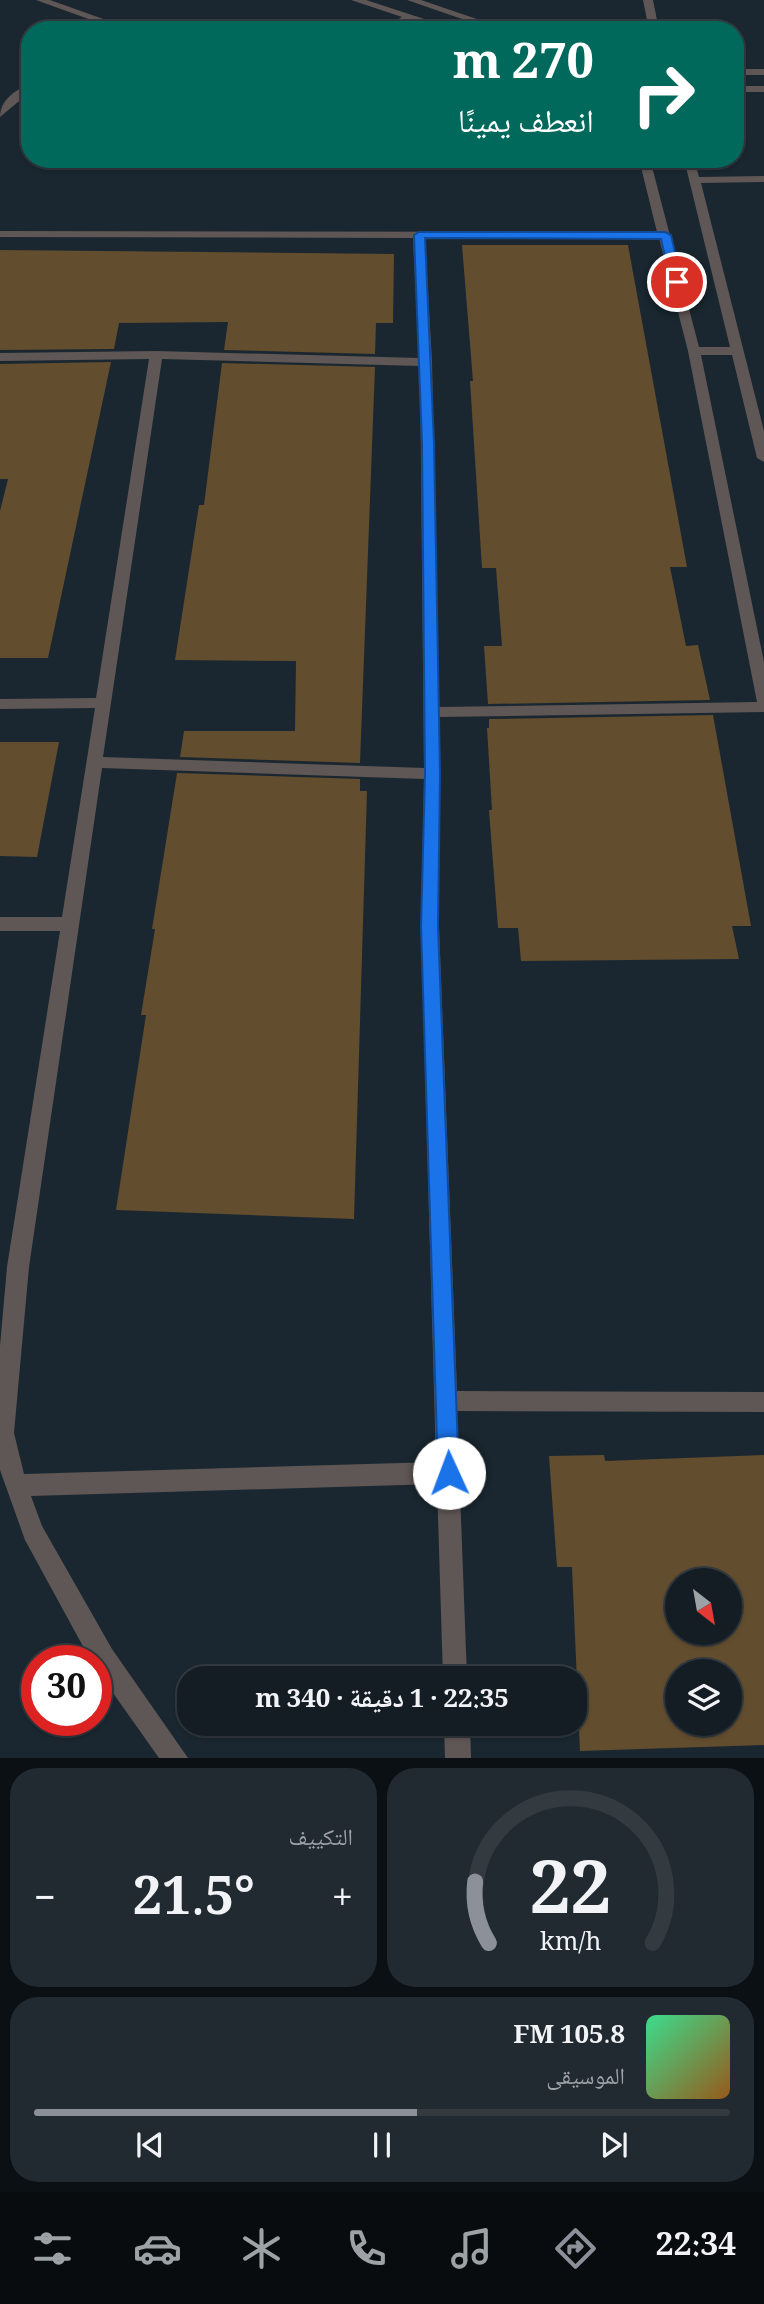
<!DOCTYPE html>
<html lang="ar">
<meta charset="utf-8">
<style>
body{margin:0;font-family:Georgia,"Noto Naskh Arabic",serif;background:#212a31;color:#f1f3f6;direction:rtl;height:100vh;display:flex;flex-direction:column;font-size:26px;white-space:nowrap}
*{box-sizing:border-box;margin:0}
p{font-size:23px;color:#9da2a6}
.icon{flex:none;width:38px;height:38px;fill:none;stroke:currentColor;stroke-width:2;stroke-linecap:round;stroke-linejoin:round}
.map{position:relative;height:1758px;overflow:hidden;direction:ltr}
.panel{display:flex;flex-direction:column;gap:10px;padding:10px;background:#0b1014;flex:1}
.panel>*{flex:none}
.guide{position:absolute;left:21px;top:21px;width:723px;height:147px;border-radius:28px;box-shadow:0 2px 5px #0004,0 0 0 2px #333b41;direction:rtl;background:#00695c;color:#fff;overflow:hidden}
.needle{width:46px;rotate:149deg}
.tools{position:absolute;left:665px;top:1568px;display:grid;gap:14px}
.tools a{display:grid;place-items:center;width:77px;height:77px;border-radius:50%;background:#141d24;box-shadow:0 2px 5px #0004,0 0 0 2px #333b41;font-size:35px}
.speed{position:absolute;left:21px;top:1645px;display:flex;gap:14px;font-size:35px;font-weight:700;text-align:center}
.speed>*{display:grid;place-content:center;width:91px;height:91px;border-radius:50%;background:#141d24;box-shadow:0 2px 5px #0004,0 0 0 2px #333b41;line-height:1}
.speed .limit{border:10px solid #d22;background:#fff;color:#111}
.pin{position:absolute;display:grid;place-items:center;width:60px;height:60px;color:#fff;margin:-30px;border:4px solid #fff;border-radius:50%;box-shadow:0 2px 7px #0007}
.me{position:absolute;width:77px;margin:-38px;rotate:358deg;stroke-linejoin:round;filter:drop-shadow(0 0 5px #0008)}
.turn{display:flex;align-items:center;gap:24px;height:147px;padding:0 35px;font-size:32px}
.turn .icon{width:91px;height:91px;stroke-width:2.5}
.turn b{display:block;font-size:49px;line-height:60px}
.big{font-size:52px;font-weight:800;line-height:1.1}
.panel .tile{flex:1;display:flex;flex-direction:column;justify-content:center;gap:10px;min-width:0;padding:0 24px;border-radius:28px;background:#212a31}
.panel .dial{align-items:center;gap:0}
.dial svg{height:182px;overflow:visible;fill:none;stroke:#333b41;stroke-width:7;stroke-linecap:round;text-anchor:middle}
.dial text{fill:#f1f3f6;stroke:none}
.song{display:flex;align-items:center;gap:21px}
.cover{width:84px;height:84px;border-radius:10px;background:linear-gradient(135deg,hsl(150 70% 55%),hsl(30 70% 35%))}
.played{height:7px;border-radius:4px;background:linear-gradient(90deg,#8c9099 55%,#333b41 55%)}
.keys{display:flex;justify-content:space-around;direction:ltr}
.heat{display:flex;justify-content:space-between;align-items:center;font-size:38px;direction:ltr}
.panel .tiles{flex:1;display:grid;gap:10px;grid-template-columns:1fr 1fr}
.tile:last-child{grid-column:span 2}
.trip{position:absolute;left:177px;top:1666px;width:410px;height:70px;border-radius:28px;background:#141d24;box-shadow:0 2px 5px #0004,0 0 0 2px #333b41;font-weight:800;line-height:70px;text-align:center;direction:rtl}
.dock{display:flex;height:112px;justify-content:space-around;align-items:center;background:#080c0e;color:#9da2a6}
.dock .icon{width:49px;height:49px}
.dock .current{color:#8c9099}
.dock b{font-size:32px;color:#f1f3f6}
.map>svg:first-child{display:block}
.building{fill:#624d2e;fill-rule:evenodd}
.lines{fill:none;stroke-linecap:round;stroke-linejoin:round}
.minor{fill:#5f5755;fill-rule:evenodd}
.route{fill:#1a73e8;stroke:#114b97;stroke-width:2}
</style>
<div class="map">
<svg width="764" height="1758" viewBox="0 0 764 1758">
<rect width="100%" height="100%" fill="#1a2730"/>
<!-- building -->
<g class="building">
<path d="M462 245H628L687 567H670L686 646 698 645 710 700 488 704 484 646H502L496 568H482L470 381H473Z"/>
<path d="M0 250 394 254 393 323H376L375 354 224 350 228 322 119 323 114 349 0 350Z"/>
<path d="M111 362 48 658H0V511L8 479H0V364Z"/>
<path d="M222 363 375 367 360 763 180 757 184 731H295L296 661 175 660 199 505H204Z"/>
<path d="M713 715 751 926H732L739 959 521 961 518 928H498L489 810H492L487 728H489V719Z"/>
<path d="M0 742H59L37 857 0 856Z"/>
<path d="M177 773 360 779V791H367L354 1219 116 1210 146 1015H141L155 929H152Z"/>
<path d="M604 1455 605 1461 764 1455V1745L580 1751 572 1567H557L549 1456ZM677 1580H730V1633H677ZM677 1671H730V1724H677Z"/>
</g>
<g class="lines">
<!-- minor -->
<g class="minor">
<path d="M36 0H50L134 30H119Z"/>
<path d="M351 0H366L458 30H442L411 20 393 30H380L402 17Z"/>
<path d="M407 0H421L509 30H494Z"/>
<path d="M643 0H653L659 30H649Z"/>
<rect x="735" y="69" width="29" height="6"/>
<path d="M30 84V92L0 117C0 100 15 90 30 84Z"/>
<rect x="735" y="86" width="29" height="6"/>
<path d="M639 159H650L699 347H730L684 159H694L699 177 764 176V182L701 183 764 431V462L757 458 732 355H701L764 662V712L439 717V927L457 1391 764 1392V1412L457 1411 467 1678H443L437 1484 31 1496 42 1526 112 1649 188 1758H159L96 1669V1661H91L25 1540 0 1470V1346L7 1267 60 931H0V917H62L95 708 0 709V699L96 698 149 359 0 361V353L156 351 419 358 413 238 0 237V231L657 232ZM425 238H659L688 351 757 702 439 707 432 362ZM162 359 420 366 424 768 103 757ZM102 768 424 779 421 927 436 1462 24 1474 14 1433 29 1267Z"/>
<path d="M444 1724H470L471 1758H445Z"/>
</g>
</g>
<!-- route -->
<path class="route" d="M419 232H665L671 235 682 282 677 285 671 282 661 239 425 238 434 443 440 774 438 927 459 1473 456 1480 449 1483 441 1480 438 1473 421 927 425 774 422 443 414 235Z"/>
</svg>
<div class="tools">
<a><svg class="needle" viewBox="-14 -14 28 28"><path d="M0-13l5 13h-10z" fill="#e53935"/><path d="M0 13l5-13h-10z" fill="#9da2a6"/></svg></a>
<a><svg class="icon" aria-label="layers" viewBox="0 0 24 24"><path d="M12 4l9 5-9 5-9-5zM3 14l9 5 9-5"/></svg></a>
</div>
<div class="speed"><div class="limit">30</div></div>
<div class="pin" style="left:677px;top:282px;background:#d93025"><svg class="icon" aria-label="arrive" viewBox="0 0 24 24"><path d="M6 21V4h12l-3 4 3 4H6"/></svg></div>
<svg class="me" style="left:449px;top:1473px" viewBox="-20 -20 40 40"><circle r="19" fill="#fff"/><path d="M0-13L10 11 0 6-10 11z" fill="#1a73e8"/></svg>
<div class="trip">22:35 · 1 دقيقة · 340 m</div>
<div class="guide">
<div class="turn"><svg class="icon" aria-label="right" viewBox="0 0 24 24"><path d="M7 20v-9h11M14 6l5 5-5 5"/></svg><div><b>270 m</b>انعطف يمينًا</div></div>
</div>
</div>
<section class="panel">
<div class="tiles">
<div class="tile dial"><svg viewBox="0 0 100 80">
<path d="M14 69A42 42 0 1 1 86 69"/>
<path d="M14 69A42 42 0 0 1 8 42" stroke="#8c9099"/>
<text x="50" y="56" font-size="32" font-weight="700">22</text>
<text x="50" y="72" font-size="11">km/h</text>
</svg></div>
<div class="tile"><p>التكييف</p>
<div class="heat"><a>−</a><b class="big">21.5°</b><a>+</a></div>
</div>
<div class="tile">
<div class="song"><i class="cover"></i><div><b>105.8 FM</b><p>الموسيقى</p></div></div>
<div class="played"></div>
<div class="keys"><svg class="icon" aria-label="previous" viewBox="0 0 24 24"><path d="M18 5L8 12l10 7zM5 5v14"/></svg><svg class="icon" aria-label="pause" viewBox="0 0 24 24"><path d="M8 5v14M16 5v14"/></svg><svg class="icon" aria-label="next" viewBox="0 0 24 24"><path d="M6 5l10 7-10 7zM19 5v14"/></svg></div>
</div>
</div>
</section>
<nav class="dock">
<b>22:34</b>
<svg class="icon current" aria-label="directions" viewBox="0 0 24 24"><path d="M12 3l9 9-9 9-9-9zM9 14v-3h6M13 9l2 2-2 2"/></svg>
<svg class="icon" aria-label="music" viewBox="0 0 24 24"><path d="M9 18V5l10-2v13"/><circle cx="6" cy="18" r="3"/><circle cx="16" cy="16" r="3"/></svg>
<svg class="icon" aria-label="phone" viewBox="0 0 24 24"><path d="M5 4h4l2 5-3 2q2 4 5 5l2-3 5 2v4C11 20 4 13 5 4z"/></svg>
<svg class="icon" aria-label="climate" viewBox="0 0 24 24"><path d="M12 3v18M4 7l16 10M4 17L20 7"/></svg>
<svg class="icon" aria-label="car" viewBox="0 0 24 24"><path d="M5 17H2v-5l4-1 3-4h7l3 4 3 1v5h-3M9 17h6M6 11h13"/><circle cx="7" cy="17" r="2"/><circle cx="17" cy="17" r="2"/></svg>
<svg class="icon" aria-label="filters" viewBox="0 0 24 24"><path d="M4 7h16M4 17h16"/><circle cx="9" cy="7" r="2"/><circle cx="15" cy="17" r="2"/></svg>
</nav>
